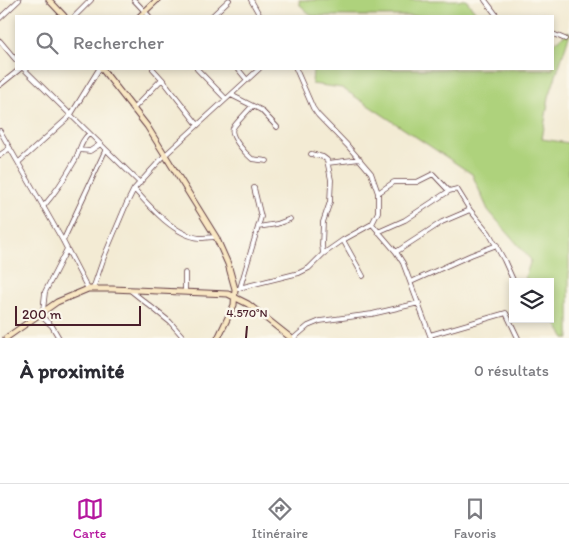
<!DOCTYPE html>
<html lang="fr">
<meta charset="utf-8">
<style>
body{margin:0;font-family:Itim,sans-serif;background:#f7f7f7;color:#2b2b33}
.controls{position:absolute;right:15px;bottom:15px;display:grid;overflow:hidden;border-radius:0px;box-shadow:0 2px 8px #0003}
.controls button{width:45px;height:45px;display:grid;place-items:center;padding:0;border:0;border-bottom:1px solid #e1e1e2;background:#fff;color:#2b2b33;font:25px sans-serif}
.scale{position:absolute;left:15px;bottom:12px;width:126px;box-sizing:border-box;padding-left:5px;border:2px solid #4a1f2b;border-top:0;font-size:14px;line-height:18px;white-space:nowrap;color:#4a1f2b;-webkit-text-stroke:4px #fbf7ec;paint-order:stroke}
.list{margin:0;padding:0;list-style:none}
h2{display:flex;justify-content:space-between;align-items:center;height:65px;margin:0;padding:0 20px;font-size:21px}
h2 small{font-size:16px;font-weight:400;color:#7c7c81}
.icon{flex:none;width:28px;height:28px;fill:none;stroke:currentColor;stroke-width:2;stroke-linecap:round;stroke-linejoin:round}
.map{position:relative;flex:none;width:569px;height:338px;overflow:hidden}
.search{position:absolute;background:#fff;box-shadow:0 2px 8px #0003;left:15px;right:15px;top:15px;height:55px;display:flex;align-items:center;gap:12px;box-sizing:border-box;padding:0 18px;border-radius:0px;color:#7c7c81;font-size:19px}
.sheet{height:145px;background:#fff}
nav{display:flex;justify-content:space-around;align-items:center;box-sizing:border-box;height:70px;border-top:1px solid #e1e1e2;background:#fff;font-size:14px;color:#7c7c81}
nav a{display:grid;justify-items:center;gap:2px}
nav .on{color:#b5179e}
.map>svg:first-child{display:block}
</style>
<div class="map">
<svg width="569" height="338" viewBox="0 0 569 338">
<rect width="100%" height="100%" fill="#fbf7ec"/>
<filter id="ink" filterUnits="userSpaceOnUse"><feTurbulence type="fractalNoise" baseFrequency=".02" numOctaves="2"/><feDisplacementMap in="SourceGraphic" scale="10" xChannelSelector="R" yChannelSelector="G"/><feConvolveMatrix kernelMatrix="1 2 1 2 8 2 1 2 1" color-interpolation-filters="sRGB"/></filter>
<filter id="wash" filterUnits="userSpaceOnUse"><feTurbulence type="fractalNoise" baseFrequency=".0096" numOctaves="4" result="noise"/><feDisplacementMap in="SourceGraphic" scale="20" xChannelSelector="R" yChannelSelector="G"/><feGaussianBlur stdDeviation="1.12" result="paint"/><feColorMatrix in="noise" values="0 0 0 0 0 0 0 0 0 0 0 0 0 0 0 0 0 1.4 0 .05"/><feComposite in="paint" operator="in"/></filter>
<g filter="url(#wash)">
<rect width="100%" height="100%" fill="#f3ebd4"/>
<path fill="#aed27b" stroke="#7c7853" d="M 299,0 L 466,0 L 479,16 L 312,16 L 300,5 Z
M 569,31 L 569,36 L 549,97 L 542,139 L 569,143 L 569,338 L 565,338 L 550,315 L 550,282 L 528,282 L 525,277 L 531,260 L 488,210 L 472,174 L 342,88 L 312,84 L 313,69 L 553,69 L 553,44 Z"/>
</g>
<g filter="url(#ink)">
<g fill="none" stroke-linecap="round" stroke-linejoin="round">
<defs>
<path id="street" d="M 134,0 L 149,16
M 251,0 L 260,16
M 485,0 L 497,16
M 75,16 L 91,0
M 212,16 L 229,0
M 0,18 L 19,0
M 553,34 L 565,39
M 0,41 L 16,60
M 24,69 L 140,183
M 153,69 L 162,79
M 197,69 L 226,99
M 238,69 L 247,80
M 0,85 L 20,69
M 231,95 L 261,110 L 277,127
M 252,106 C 248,111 235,124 233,128 C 229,136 246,154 252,159 L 267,161
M 133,109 L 162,79 L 198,125
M 0,131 L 63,241 L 88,289
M 79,150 L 90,151 L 99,145
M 311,154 L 323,157 L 327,160 L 331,180 L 330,202 L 323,222 L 322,245 L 323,254
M 0,155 L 10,148
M 19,162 L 70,116 L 99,69
M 328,163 L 360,159
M 134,189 C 150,207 175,236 200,238 C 205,238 211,237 216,237
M 378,193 L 394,182 L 417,182 L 433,174 L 449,191
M 43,207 C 55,193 65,178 74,162 C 80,152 80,141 89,134
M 372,224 L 396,252 L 403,263 L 431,338
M 258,227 L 277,224 L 290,219
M 378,232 L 405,220 L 449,191 L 457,189 L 470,210 L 489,233 L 504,260 L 514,282
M 343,240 L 363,276
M 63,241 L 105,151
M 396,252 L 442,222 L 470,210
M 185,273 L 185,292
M 411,282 L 471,255 L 497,245
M 240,288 L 261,217 L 254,188
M 93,289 L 104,257 L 126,205 L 134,189 L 164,156 L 259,69
M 235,289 L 299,273 L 309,268 L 323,254 L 343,240 L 372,224 L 378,212 L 378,193 L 371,173 L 347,145 L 318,115 L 313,108 L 296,69
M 130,290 L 170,322 L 184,338
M 43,311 L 45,292 L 67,249
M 39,314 L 52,326 L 59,338
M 430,335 L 506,313 L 518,338
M 294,338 L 308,326 L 320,321 L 372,314 L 419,303"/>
<path id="secondary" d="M 49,0 L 64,16
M 140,16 L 157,0
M 102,69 L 147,126 L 216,237 L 228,264 L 235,289 L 234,305 L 218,338
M 6,338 L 57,302 L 88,289 L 112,289 L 228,294 L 248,304 L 291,338"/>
</defs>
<use href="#street" stroke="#633e44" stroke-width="5.5"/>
<use href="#secondary" stroke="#633e44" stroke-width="7"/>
<use href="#street" stroke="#fff" stroke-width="4"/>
<use href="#secondary" stroke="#f9e7c3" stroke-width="5"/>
</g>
</g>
<path fill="none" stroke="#4a1f2b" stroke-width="2" d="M 246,338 L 247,326"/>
<g font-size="12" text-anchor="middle" fill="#4a1f2b" stroke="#fbf7ec" stroke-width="5" stroke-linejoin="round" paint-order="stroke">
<text x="247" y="317">4.570°N</text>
</g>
</svg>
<div class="controls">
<button><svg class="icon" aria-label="layers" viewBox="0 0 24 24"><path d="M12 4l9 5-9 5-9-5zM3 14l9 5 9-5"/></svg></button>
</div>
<div class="scale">200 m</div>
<div class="search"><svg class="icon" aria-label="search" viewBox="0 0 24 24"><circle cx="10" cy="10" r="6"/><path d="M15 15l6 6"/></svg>Rechercher</div>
</div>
<section class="sheet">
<h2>À proximité<small>0 résultats</small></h2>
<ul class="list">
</ul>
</section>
<nav>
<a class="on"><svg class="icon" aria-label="map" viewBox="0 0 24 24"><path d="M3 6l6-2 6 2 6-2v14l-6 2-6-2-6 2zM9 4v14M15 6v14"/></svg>Carte</a>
<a><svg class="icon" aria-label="directions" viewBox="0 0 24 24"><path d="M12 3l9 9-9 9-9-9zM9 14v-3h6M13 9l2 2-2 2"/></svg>Itinéraire</a>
<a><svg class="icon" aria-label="saved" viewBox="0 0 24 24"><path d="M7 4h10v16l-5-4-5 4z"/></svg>Favoris</a>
</nav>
